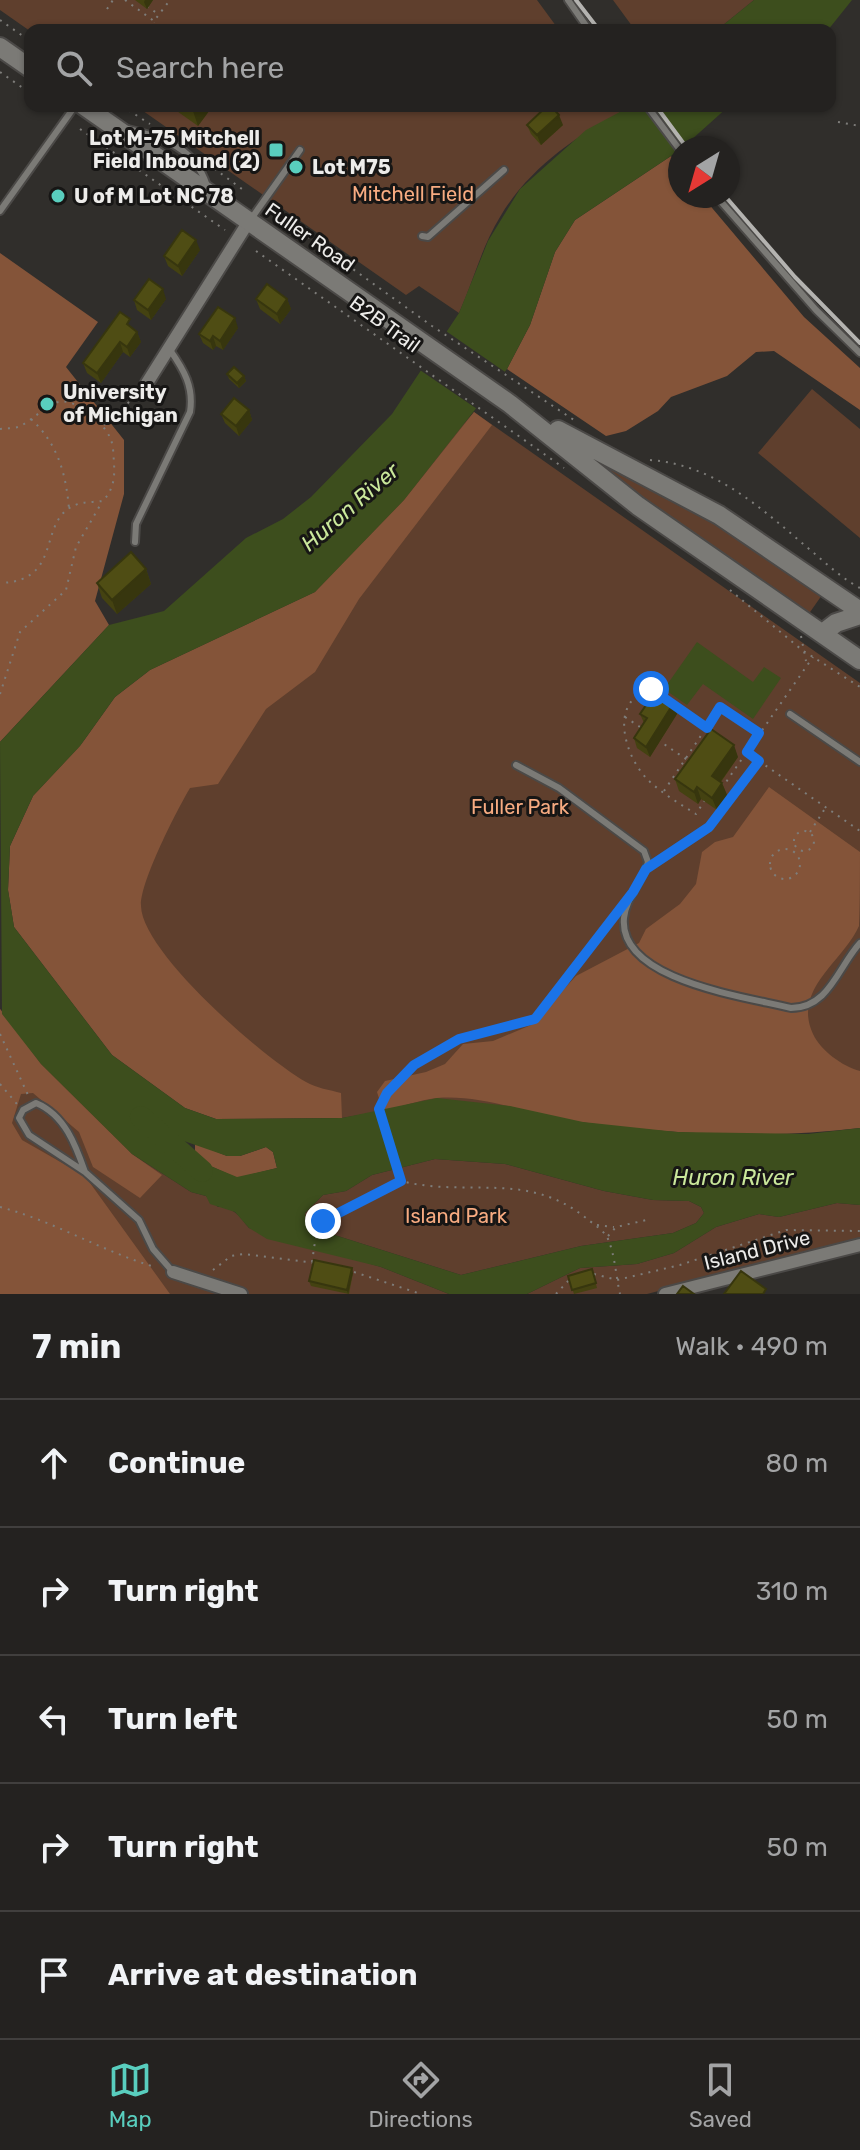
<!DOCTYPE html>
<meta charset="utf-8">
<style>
body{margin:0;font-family:Rubik,sans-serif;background:#302f2d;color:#f1f3f6}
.compass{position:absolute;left:668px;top:136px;width:72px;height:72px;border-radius:50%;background:#242220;box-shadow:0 2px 6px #0004;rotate:217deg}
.stop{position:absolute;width:24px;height:24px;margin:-18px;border:6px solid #1a73e8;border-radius:50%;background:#fff}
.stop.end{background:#1a73e8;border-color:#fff;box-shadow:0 2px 8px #0008}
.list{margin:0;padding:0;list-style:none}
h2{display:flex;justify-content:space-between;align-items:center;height:104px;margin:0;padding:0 32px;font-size:34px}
h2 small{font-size:26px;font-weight:400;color:#a3a4a5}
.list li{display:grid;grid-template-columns:52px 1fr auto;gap:24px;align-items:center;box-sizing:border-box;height:128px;padding:0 32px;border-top:2px solid #413f3e}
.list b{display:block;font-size:30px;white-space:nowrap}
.list em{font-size:26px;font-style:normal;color:#a3a4a5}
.icon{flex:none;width:44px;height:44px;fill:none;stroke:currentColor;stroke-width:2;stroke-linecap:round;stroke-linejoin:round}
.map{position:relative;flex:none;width:860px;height:1294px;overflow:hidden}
.search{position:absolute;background:#242220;box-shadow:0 2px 6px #0004;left:24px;right:24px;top:24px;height:88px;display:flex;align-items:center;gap:20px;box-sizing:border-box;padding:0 28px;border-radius:16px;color:#a3a4a5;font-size:30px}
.sheet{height:744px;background:#242220}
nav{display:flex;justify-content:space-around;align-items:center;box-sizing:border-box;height:112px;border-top:2px solid #413f3e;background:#242220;font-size:22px;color:#a3a4a5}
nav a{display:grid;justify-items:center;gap:4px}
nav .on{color:#59cebe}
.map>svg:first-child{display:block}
</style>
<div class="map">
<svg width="860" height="1294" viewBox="0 0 860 1294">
<rect width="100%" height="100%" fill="#302e2b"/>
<path fill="#5f3f2d" d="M 0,0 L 537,0 L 559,30 L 30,31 L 0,10 Z
M 613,0 L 754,0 L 717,30 L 635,30 Z
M 136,106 L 615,106 L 621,114 C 575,135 526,172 500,217 C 482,246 473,282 459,313 L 419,286 L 406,295 Z
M 812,389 L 860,429 L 860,538 L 758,453 Z
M 474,412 L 860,683 L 860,1128 L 583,1122 L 394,1109 L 342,1118 L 297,1117 L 33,796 L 150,670 L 315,592 Z
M 551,430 L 701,513 L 822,595 L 808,615 L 606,475 Z
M 0,1009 L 132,1154 L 191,1192 L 206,1196 L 218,1207 C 233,1206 240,1217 249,1228 L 381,1267 L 449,1294 L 0,1294 Z
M 435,1159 L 505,1164 L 604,1191 L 653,1200 L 689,1201 L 701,1207 L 704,1213 L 696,1223 L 673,1233 L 581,1246 L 461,1275 L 306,1226 L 305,1213 L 323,1195 L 346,1191 L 372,1175 Z
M 837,1203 L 860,1205 L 860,1239 L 647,1294 L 527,1294 L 580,1268 L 637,1264 L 674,1253 L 716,1227 L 759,1214 L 779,1217 Z"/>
<path fill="#845439" d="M 671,156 L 680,167 L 680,196 L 702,196 L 804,317 L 860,368 L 860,410 L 774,351 L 756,352 L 727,376 L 671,397 L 658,411 L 626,431 L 606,436 L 507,369 L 530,325 L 555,252 L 575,220 Z
M 0,253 L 98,322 L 66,367 L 124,440 L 124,494 L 95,601 L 109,625 L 0,742 Z
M 474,412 L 492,425 L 359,599 L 315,672 L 266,709 L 218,784 L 190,788 C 177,810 140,882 141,906 C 142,953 266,1060 306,1082 C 316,1088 330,1090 341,1093 L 342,1118 L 216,1119 L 185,1108 L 112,1055 L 14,927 L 8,890 L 10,846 L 33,796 L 80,746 L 115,697 L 150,670 L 315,592 L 404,500 Z
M 769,787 L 860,852 C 860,869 860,913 859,926 C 843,962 792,989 813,1034 C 821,1051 842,1066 860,1071 L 860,1128 C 767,1139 673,1135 580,1122 C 533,1116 485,1094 437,1098 C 419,1100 401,1107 383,1111 L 377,1092 L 385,1081 L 426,1072 L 445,1064 L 463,1044 L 493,1041 L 531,1025 L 576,976 L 639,943 L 646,929 L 680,904 L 696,884 L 702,852 L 715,842 L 733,837 Z
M 0,1009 L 41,1064 L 132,1154 L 162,1175 L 140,1198 L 93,1167 L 79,1132 L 33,1093 L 21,1094 L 12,1123 L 22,1140 L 85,1176 L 170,1294 L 0,1294 Z
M 195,1143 L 227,1156 L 240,1156 L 266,1147 L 273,1152 L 277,1168 L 237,1178 L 195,1159 Z"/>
<path fill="#3d4e1d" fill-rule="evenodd" d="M 754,0 L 852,0 L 828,30 L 717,30 Z
M 631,106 L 729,106 L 680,150 L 575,220 L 555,252 L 530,325 L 507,369 L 404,500 L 315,592 L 150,670 L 115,697 L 80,746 L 33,796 L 10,846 L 8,890 L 14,927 L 112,1055 L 185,1108 L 216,1119 L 342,1118 L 437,1098 L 510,1106 L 583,1122 L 677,1132 L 808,1134 L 860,1128 L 860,1205 L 837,1203 L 779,1217 L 759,1214 L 716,1227 L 674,1253 L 637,1264 L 580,1268 L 527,1294 L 449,1294 L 381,1267 L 267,1239 L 249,1228 L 235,1212 L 210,1204 L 206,1196 L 191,1192 L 132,1154 L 41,1064 L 2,1014 L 0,742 L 109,625 L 164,611 L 246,538 L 283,519 L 311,497 L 392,414 L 459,313 L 488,241 L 520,189 L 586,130 ZM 161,1133 L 227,1156 L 240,1156 L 266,1147 L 273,1152 L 277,1168 L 237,1177 L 172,1150 ZM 435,1159 L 505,1164 L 604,1191 L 653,1200 L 689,1201 L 701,1207 L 704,1213 L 696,1223 L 673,1233 L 581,1246 L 461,1275 L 306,1226 L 305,1213 L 323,1195 L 346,1191 L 372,1175 Z
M 697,642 L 753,682 L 764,667 L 781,678 L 753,719 L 703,684 L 687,705 L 664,689 Z"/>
<path fill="#302e2b" d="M 443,329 L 508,374 L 480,411 L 417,368 Z"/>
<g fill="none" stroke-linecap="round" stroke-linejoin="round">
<path stroke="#3d4e1d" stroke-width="22" d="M 141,1117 L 202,1171"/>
<defs>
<path id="service" d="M 568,0 L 589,30
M 647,106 L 680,150
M 128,129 C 165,138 195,148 207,186
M 716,196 L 816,310 L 860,353
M 0,211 L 75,106
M 251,219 L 300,150
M 422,236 L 428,237 L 504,170
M 135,542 L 136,524 L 190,412 C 194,387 184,370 170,350
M 790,714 L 860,762
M 516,765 L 559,788 L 644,851 L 648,862 C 643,882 626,897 624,918 C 618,981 748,997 791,1008 C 829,1008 838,967 860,943
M 646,869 L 709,827 L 717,817
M 85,1172 C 76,1146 65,1115 36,1103 L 23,1110 L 19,1118 L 29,1135 L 85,1172 L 139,1220 L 153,1249 L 173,1272"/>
<path id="minor" d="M 147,383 L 249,221
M 173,1272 L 241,1294
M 665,1294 L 860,1245"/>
<path id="secondary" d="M 0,47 L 30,68
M 84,106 L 510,404 L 638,506 L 860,660
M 558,430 L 719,515 L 860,611
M 823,633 L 836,623 L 860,615"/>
</defs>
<use href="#service" stroke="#4b4947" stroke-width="10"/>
<use href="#minor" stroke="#4b4947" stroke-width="16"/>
<use href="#secondary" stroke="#4b4947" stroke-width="22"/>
<path stroke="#7e7d7a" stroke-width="2" stroke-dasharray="2 6" stroke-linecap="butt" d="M 125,0 L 154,21 L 170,0
M 147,6 L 158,14
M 107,9 L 113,0
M 0,20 L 30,41
M 153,30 L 154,22
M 0,72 L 30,93
M 48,106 L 52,109
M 122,106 L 150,124
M 838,122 L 860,126
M 80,129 L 225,230
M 208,164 L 246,192
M 282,218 L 432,326 L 574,420
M 256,251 L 564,468
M 31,419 C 58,444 66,474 69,509
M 104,425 L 140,392
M 0,429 C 8,428 18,429 24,424 C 53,405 58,388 93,417 C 103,426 111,434 113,448 C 114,469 118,484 103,501 C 95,502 85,502 78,504 C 35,518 66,581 0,583
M 650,460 C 718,465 765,512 815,554 C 829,566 843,579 860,588
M 730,590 L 802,650 L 860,687
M 801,636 L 806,661
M 0,694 L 20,632 L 66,590 L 76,547 L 102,502
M 625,717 L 640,727
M 658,740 L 689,761
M 759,761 L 860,831
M 721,783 L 724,785 L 746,753
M 664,791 L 720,707 L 758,732
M 705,800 L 696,814 C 680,804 663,794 649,781 C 625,758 607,701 651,689 L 707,728
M 723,812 L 759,761 L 747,752 L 813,657
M794 841a10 10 0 1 1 20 0a10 10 0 1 1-20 0Z
M 810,832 L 826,807
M770 864a15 15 0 1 1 30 0a15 15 0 1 1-30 0Z
M 0,1034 L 28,1095
M 0,1084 L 17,1104
M 401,1181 L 379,1109 L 387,1093 L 414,1065 L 459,1039 L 535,1019 L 615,915
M 0,1207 C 54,1221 101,1251 155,1267
M 597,1225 L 614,1227
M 608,1236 L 616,1227 L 651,1219
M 312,1262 C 314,1250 315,1234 321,1224 C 324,1219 391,1186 401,1181 C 468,1198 526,1170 586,1218 C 593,1224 604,1230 608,1239 C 615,1255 616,1277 620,1294
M 213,1270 L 231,1256 L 244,1254 L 316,1263
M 354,1272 L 421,1294
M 594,1274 L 617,1280 L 680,1265 L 786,1230 L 860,1231
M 556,1294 L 569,1280"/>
<use href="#service" stroke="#7b7a76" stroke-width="6"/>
<use href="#minor" stroke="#7b7a76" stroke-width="12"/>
<use href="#secondary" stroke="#7b7a76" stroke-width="18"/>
<path stroke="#b4b3b0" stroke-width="4" d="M 576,0 L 599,30
M 656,106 L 687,148
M 725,196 L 795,277 L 860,343"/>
</g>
<path fill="#444211" d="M 135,0 L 153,0 L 147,9 Z
M 173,106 L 212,106 L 212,107 L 198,126 L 174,109 Z
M 527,125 L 563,125 L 541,145 L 531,134 Z
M 200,250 L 182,276 L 168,266 L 164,256 Z
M 166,299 L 151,320 L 137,310 L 134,300 Z
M 256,299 L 287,299 L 291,309 L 280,324 L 260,309 Z
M 238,328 L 223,350 L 216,346 L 213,350 L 203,343 L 199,334 Z
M 134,329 L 137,332 L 141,342 L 130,357 L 123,352 L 101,383 L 87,373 L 83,363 Z
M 227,374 L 244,376 L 246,381 L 239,388 L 229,379 Z
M 249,410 L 252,420 L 239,436 L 225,423 L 221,414 Z
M 146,569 L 151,584 L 117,614 L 102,598 L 97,583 Z
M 673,704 L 677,714 L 650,757 L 637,748 L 634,738 L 644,723 L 640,714 Z
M 738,757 L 721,782 L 722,783 L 727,795 L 717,810 L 701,799 L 698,804 L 679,791 L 675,779 Z
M 592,1269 L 597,1288 L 574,1294 L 568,1276 Z
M 353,1273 L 349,1294 L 311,1286 L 309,1281 Z"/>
<path fill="#37360e" d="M 145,0 L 153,0 L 147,9 L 144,2 Z
M 197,106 L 212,107 L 198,126 L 193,111 Z
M 559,115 L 563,125 L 541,145 L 537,135 Z
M 196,240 L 200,250 L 182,276 L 178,266 Z
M 163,289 L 166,299 L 151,320 L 148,310 Z
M 287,299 L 291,309 L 280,324 L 277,314 Z
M 235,318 L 238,328 L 223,350 L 220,341 Z
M 137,332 L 141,342 L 130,357 L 127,347 Z
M 213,336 L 216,346 L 213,350 L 210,341 Z
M 120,342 L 123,352 L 101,383 L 97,373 Z
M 244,376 L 246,381 L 239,388 L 237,383 Z
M 249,410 L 252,420 L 239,436 L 236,426 Z
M 146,569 L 151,584 L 117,614 L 112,600 Z
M 673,704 L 677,714 L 650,757 L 646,747 Z
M 734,745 L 738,757 L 716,788 L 712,776 Z
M 722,783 L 727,795 L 717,810 L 712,798 Z
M 697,787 L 701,799 L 698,804 L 694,792 Z
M 352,1268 L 353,1273 L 348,1294 L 347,1290 Z"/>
<path fill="#4f4d14" stroke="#37360e" stroke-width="2" d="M 185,106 L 197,106 L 193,111 Z
M 547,106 L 551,106 L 559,115 L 537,135 L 527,125 Z
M 182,230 L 196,240 L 178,266 L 164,256 Z
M 149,279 L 163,289 L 148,310 L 134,300 Z
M 267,284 L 287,299 L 277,314 L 256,299 Z
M 218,307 L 235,318 L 220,341 L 213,336 L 210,341 L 199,334 Z
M 120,312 L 130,319 L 127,324 L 137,332 L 127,347 L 120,342 L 97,373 L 83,363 Z
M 234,367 L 244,376 L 237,383 L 227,374 Z
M 234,398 L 249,410 L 236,426 L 221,414 Z
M 131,552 L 146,569 L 112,600 L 97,583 Z
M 655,692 L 673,704 L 646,747 L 634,738 L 647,718 L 640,714 Z
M 711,729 L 734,745 L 712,776 L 722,783 L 712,798 L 697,787 L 694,792 L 675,779 Z
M 314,1260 L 352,1268 L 347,1290 L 309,1281 Z
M 592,1269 L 596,1283 L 572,1290 L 568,1276 Z
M 741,1271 L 766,1289 L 763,1294 L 724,1294 Z
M 683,1286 L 694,1294 L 677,1294 Z"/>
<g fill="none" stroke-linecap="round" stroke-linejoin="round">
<path stroke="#1a73e8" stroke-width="10" d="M 323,1221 L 401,1181 L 379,1109 L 387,1093 L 414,1065 L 459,1039 L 535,1019 L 633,892 L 646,869 L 709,827 L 759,761 L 747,752 L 759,733 L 720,707 L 707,728 L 651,689"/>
</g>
<g fill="#59cebe" stroke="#171615" stroke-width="3">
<rect x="268" y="142" width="16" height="16" rx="4"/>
<circle cx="296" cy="167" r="8"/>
<circle cx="58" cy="196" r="8"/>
<circle cx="47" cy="404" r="8"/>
</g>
<g text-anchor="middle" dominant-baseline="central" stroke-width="6" stroke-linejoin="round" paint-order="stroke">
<g font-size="20" font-weight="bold" fill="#edecea" stroke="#171615" text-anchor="start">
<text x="260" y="138" text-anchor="end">Lot M-75 Mitchell<tspan x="260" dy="23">Field Inbound (2)</tspan></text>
<text x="312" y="167">Lot M75</text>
<text x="74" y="196">U of M Lot NC 78</text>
<text x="63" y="392">University<tspan x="63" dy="23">of Michigan</tspan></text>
</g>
<g font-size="20" fill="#f7ab81" stroke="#171615">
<text x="413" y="194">Mitchell Field</text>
<text x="520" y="807">Fuller Park</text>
<text x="456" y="1216">Island Park</text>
</g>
<g font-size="20" fill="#edecea" stroke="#171615">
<text transform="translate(310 237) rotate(35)">Fuller Road</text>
<text transform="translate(385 324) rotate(36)">B2B Trail</text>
<text transform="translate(757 1250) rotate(-14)">Island Drive</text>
</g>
<g font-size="22" font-style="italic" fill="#cae89b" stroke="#171615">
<text transform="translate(350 507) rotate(-41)">Huron River</text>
<text x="733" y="1177">Huron River</text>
</g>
</g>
</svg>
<svg class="compass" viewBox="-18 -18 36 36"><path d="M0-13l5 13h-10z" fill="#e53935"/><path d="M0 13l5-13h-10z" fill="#a3a4a5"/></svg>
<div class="stop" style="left:651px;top:689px"></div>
<div class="stop end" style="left:323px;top:1221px"></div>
<div class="search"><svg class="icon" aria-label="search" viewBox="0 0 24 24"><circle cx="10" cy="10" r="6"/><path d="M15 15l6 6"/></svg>Search here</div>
</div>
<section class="sheet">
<h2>7 min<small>Walk · 490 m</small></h2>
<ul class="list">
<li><svg class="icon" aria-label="ahead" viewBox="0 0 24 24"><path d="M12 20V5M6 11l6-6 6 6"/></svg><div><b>Continue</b></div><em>80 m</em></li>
<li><svg class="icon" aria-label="right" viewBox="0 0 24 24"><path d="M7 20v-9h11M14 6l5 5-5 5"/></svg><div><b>Turn right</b></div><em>310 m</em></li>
<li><svg class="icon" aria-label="left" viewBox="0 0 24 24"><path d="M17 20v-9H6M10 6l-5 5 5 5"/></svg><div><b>Turn left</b></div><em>50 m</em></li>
<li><svg class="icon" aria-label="right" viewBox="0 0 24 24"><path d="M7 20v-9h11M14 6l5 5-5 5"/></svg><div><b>Turn right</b></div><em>50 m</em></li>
<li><svg class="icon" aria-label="arrive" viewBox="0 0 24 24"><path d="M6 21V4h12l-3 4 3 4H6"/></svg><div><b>Arrive at destination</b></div></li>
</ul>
</section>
<nav>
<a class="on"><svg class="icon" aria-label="map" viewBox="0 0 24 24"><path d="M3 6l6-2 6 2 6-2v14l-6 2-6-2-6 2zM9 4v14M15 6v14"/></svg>Map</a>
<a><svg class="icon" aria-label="directions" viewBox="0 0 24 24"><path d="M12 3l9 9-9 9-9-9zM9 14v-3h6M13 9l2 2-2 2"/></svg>Directions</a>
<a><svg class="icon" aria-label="saved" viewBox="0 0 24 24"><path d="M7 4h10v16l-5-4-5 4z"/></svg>Saved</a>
</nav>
